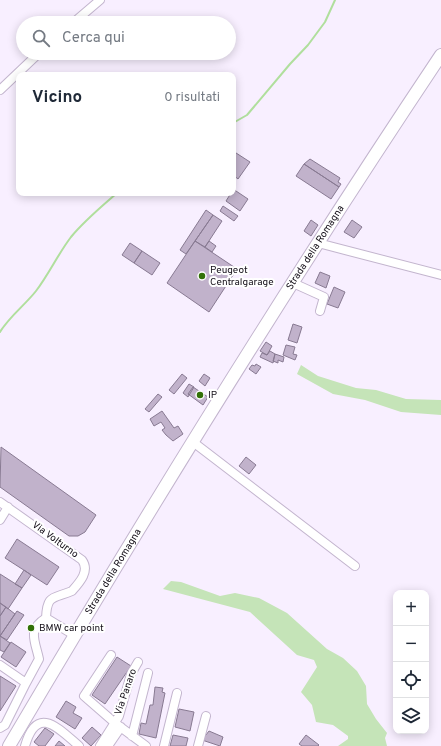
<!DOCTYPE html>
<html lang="it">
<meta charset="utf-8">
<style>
body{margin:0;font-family:Overpass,sans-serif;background:#f2f2f3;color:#1f2937}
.controls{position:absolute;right:12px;bottom:12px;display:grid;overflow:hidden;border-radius:8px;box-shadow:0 2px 10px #0003}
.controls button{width:36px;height:36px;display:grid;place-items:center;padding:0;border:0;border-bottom:1px solid #e0e1e3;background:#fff;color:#1f2937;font:20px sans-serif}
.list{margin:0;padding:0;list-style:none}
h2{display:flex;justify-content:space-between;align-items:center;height:52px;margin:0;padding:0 16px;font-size:17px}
h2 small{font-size:13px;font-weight:400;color:#747a83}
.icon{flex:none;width:22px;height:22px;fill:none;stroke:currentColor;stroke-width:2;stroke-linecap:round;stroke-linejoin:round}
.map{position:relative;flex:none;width:441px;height:746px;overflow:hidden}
.search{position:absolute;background:#fff;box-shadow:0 2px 10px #0003;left:16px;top:16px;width:220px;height:44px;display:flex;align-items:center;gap:10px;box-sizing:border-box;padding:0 14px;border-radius:22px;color:#747a83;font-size:15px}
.panel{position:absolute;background:#fff;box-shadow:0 2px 10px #0003;left:16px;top:72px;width:220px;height:124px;border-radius:8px}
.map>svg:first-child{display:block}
</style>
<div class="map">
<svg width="441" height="746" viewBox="0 0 441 746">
<rect width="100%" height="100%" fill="#f8efff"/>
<path fill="#c5e4b8" d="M 301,365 L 318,376 L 356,388 L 376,390 L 406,399 L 441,400 L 441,415 L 401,412 L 365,400 L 333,394 L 297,374 Z
M 171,581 L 181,582 L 220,596 L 235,593 L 259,598 L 287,613 L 327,649 L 343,658 L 357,671 L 366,686 L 367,704 L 376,719 L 387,733 L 385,738 L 387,746 L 338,746 L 348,739 L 348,736 L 333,725 L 316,722 L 312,705 L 301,692 L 317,667 L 314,660 L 297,655 L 250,612 L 163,589 Z"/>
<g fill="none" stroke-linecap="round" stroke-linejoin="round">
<path stroke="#b0df9d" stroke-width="2" d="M 233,123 L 247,115 L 290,64 L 308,45 L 325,22 L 335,0
M 0,332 C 9,317 25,305 36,291 C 49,274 58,254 71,237 C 84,221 101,207 117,193"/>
</g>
<path fill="#c1b2cb" stroke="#887a92" d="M 233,151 L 250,162 L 238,179 L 233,175 Z
M 310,159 L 340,178 L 338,182 L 341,184 L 339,187 L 304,164 Z
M 304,164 L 339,187 L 331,199 L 296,176 Z
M 233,189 L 248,199 L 240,211 L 226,201 L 231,193 L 233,193 Z
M 223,206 L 238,216 L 234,221 L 220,211 Z
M 206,210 L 213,215 L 186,254 L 180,250 Z
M 213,215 L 222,221 L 205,247 L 195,241 Z
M 311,220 L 318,225 L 311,236 L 304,231 Z
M 352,220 L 362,227 L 354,238 L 344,232 Z
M 195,241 L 237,269 L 209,312 L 167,283 Z
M 209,241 L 216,246 L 212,252 L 205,247 Z
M 130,243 L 142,251 L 134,263 L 122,255 Z
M 142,251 L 160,263 L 152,275 L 134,263 Z
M 320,272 L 330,276 L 326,288 L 315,283 Z
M 334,287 L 345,292 L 338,308 L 327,304 Z
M 293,324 L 302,327 L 297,343 L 288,340 Z
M 266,342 L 272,346 L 267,355 L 260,351 Z
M 286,345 L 295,347 L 293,354 L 297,355 L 295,360 L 283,355 Z
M 270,351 L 275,354 L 273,363 L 260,357 L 262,353 L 267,355 Z
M 275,354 L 284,357 L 283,362 L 278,360 L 278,363 L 273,361 Z
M 256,364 L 261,367 L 256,374 L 249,369 L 252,365 L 255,366 Z
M 182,374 L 187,378 L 174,394 L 169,390 Z
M 204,374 L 210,378 L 205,386 L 199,381 Z
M 189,384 L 194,387 L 188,397 L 183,393 Z
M 193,387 L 208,397 L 203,405 L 188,394 Z
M 158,394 L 162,397 L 149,412 L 145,409 Z
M 162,411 L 174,428 L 178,426 L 183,434 L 173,441 L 166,435 L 162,430 L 165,428 L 161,422 L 154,426 L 150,419 Z
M 1,447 L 96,515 L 85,532 L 78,536 L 69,536 L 0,487 Z
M 246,457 L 256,465 L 249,474 L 239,466 Z
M 17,539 L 59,567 L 47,585 L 5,558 Z
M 24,570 L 31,575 L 22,588 L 15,584 Z
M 0,574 L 22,588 L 8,609 L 0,603 Z
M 0,603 L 6,607 L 0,616 Z
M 6,607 L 15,614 L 0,636 L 0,616 Z
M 17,611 L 24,615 L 7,640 L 0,636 Z
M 0,636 L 10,643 L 4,652 L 0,650 Z
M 11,642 L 26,652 L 16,667 L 1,657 Z
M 117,657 L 131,666 L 105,704 L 92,695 Z
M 0,676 L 16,686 L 0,711 Z
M 155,687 L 163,688 L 162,692 L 165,693 L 156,738 L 139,734 L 141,723 L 146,724 L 150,705 L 153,705 Z
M 66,701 L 76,707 L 73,713 L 82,718 L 75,729 L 56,717 Z
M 179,709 L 194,712 L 190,731 L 175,727 Z
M 92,727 L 101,735 L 91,746 L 82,738 Z
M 45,728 L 54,734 L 45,746 L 39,746 L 34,742 Z
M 209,731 L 223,737 L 220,746 L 202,740 Z
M 173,735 L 188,738 L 186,746 L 170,746 Z
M 306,735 L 319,745 L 318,746 L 302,746 L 299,744 Z
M 59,741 L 65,746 L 55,746 Z"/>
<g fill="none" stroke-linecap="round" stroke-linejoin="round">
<defs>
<path id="minor" d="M 73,23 L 100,0
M 0,90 L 39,53
M 318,243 L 441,275
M 293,283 L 324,297 L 320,311
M 193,442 L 355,566
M 0,502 L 82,560 C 90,571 80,582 72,591 C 53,599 47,594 46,618
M 0,520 L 8,507
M 46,618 L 74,635
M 111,655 L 84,696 L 115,723 L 146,746
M 0,665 L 26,683 L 39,659 C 35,640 27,630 46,618
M 0,728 L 5,725 L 26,683
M 132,736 L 148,673
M 25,746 C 37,704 58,728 79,746
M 100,746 L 119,716 L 131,674 L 138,662
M 108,746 L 121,727
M 164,746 L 177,693
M 198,746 L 206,716"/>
<g id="primary">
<path id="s1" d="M 9,746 C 147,512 290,281 441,55"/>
</g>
</defs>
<use href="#minor" stroke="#c3b5ce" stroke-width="10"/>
<use href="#primary" stroke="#c3b5ce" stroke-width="14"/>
<use href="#minor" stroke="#fff" stroke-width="8"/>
<use href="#primary" stroke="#fff" stroke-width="12"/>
</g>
<g fill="#327107" stroke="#fff" stroke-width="1.5">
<circle cx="202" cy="276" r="4"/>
<circle cx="200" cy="395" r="4"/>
<circle cx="31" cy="628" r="4"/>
</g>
<g text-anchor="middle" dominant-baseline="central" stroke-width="4" stroke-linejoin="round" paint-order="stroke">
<g font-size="10" fill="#130e17" stroke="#fff">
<text stroke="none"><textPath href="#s1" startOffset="585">Strada della Romagna</textPath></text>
<text transform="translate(55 540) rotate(36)">Via Volturno</text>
<text stroke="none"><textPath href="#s1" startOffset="203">Strada della Romagna</textPath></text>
<text transform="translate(126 692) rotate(-71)">Via Panaro</text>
</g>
<g font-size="10" fill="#130e17" stroke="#fff" text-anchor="start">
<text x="210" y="270">Peugeot<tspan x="210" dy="12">Centralgarage</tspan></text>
<text x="208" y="395">IP</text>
<text x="39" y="628">BMW car point</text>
</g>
</g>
</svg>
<div class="controls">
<button>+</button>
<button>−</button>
<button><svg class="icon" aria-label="locate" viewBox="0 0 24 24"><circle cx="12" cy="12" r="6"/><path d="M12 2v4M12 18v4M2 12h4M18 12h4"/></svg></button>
<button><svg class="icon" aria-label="layers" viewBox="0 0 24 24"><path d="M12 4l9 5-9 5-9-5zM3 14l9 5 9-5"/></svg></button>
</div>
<div class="search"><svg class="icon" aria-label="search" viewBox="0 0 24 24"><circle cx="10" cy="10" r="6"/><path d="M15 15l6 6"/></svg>Cerca qui</div>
<section class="panel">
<h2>Vicino<small>0 risultati</small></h2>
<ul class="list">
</ul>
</section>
</div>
